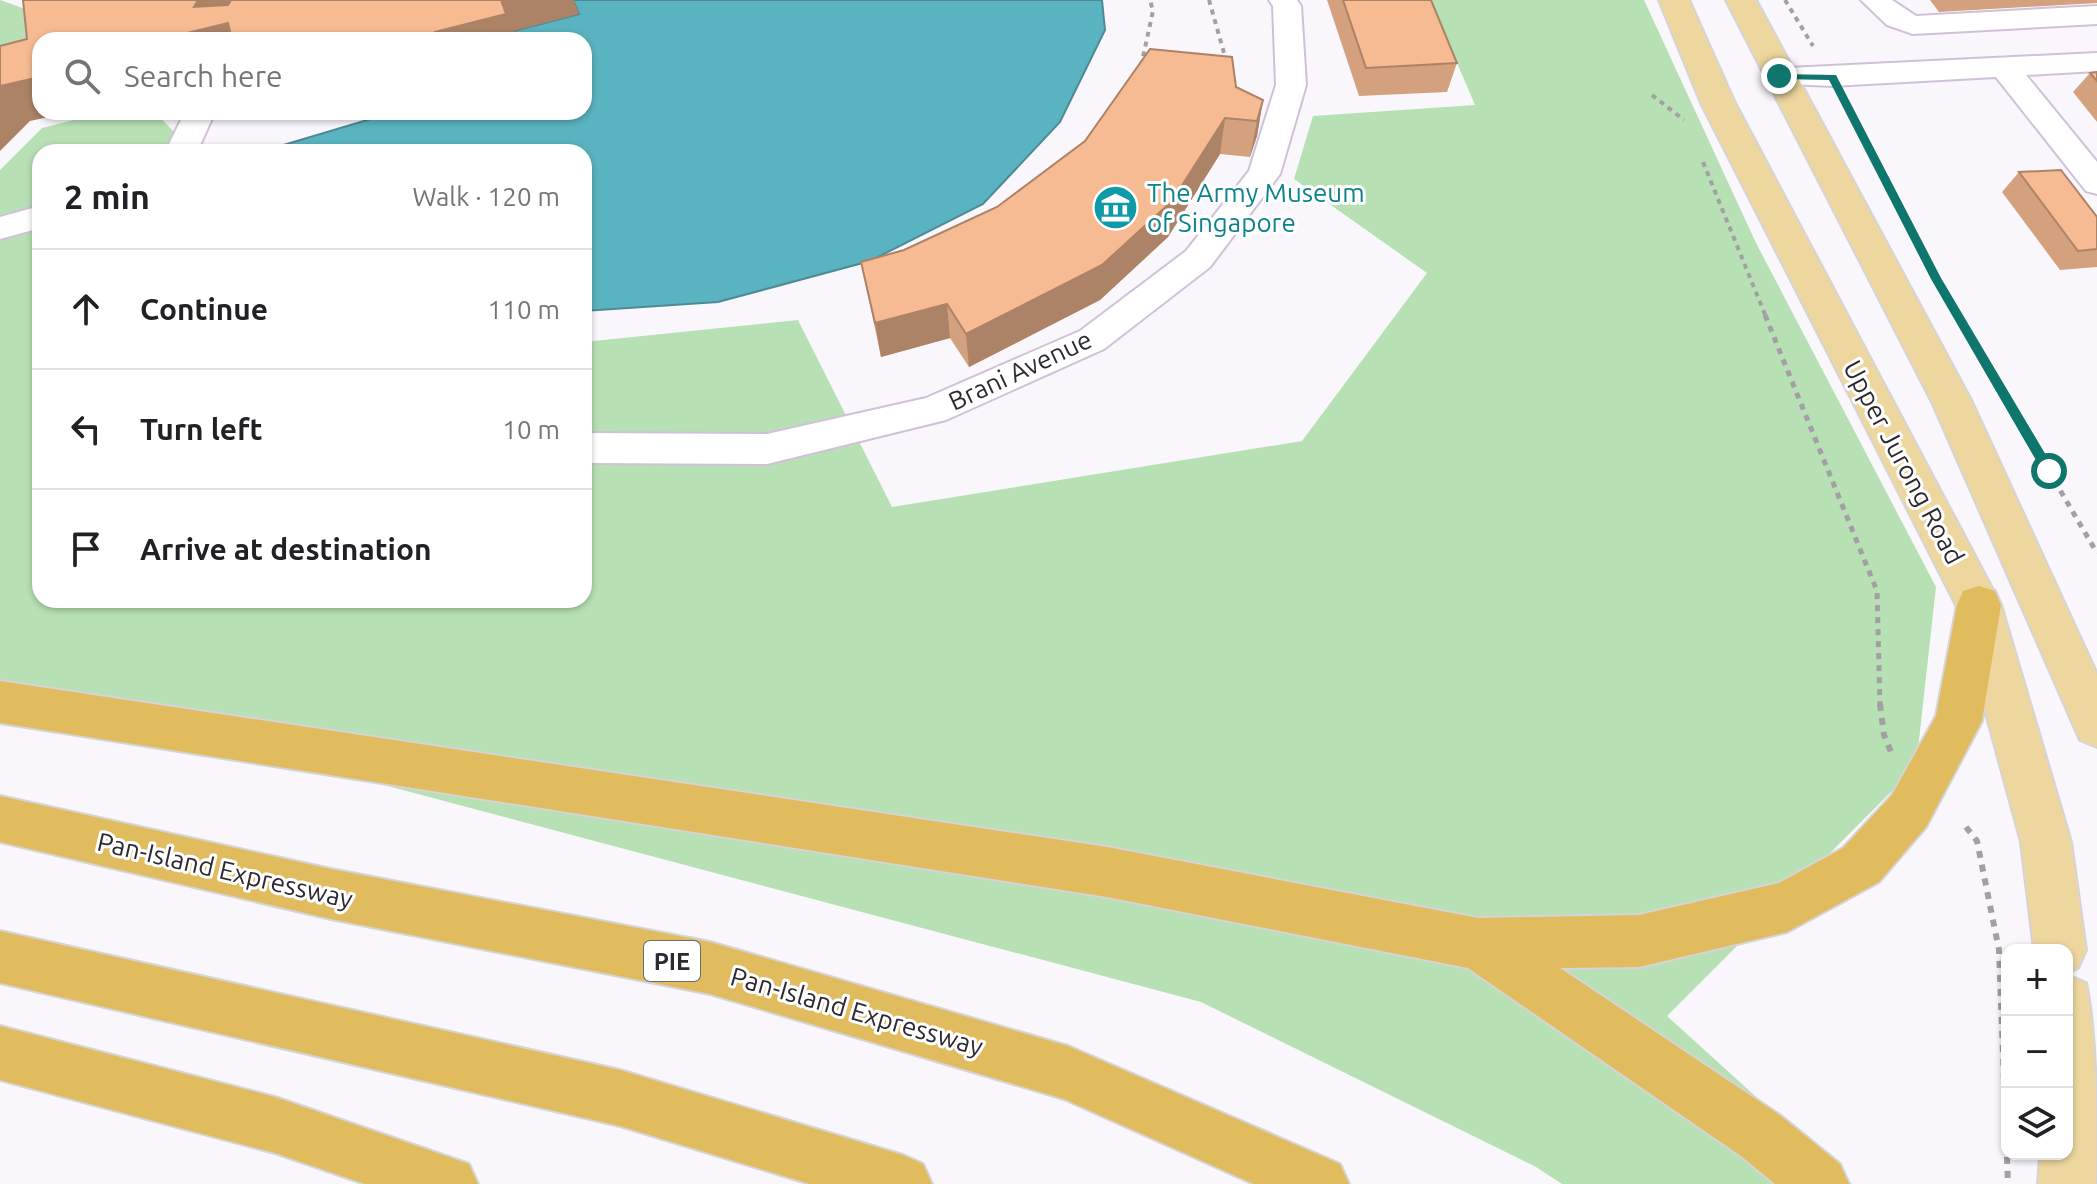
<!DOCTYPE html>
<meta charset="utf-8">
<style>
body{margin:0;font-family:Ubuntu,sans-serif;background:#f2f2f2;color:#202124}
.controls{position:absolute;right:24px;bottom:24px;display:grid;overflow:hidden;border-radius:16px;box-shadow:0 2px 6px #0004}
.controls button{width:72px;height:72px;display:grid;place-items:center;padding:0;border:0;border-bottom:2px solid #e0e0e0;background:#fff;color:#202124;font:40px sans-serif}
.stop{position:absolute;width:24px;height:24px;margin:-18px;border:6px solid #0f766e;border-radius:50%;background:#fff}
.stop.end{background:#0f766e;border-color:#fff;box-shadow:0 2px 8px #0008}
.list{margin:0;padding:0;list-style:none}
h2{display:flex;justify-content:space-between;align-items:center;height:104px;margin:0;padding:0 32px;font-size:34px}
h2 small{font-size:26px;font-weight:400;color:#757577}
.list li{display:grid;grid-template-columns:52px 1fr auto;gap:24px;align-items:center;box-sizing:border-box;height:120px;padding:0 32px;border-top:2px solid #e0e0e0}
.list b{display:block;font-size:30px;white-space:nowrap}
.list em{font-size:26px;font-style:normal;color:#757577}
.icon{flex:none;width:44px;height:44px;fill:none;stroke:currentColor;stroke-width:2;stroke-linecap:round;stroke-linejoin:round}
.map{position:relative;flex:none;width:2097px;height:1184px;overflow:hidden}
.search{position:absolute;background:#fff;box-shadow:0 2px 6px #0004;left:32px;top:32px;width:560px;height:88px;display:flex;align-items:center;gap:20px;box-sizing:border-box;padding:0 28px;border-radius:24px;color:#757577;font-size:30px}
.panel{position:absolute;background:#fff;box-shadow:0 2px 6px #0004;left:32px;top:144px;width:560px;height:464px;border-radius:24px}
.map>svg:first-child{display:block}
</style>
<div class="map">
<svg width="2097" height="1184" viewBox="0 0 2097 1184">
<rect width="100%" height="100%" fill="#faf7fc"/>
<path fill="#b7e0b4" d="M 0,0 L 39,14 L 20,64 L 0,76 Z
M 1430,0 L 1644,0 L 1756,243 L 1936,587 L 1916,767 L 1667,1016 L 1852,1184 L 1562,1184 L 1536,1167 L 1201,1002 L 83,705 L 0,690 L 0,170 L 42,128 L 105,112 L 155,112 L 193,152 L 40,152 L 40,600 L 584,600 L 584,342 L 798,320 L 892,507 L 1302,441 L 1427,273 L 1294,179 L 1313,116 L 1475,105 Z"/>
<path fill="#5ab3c0" stroke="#4d8a95" stroke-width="2" d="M 573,0 L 1102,0 L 1105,30 L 1060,122 L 983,204 L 870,261 L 718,302 L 584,311 L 584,152 L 260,152 L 394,112 L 584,112 L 584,40 L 517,40 L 514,31 L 579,14 Z"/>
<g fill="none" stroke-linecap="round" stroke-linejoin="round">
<defs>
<path id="minor" d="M 1269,0 L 1297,0 L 1301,6 L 1306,85 L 1280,174 L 1210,267 L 1104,349 L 946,420 L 767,464 L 584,463 L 584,433 L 767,434 L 926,398 L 1080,331 L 1186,251 L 1249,171 L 1276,85 L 1273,6 Z
M 1861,0 L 1892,0 L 1916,16 L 2097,6 L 2097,24 L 1913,34 L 1887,25 Z
M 2097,53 L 2097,71 L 2026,75 L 2097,162 L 2097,194 L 2086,191 L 1996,77 L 1832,86 L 1769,83 L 1764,76 L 1769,69 Z
M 185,112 L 215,112 L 197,152 L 165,152 Z
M 40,206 L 40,228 L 0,239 L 0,217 Z"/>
<path id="major" d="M 1659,0 L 1689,0 L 1735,103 L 2001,605 L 2071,842 L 2086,950 L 2078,968 L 2067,973 L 2067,950 L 2034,950 L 2021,842 L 1957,607 L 1701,103 Z
M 1726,0 L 1756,0 L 1972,402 L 2097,674 L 2097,747 L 2080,740 L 1932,402 Z
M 2067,975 L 2086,983 C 2097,1035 2097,1127 2096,1184 L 2038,1184 L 2040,1154 L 2067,1154 Z"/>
<path id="highway" d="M 1979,586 L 1995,591 L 2001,605 L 1982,721 L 1926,827 L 1879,882 L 1787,932 L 1639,967 L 1560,968 L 1781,1116 L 1840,1164 L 1849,1184 L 1775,1184 L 1741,1156 L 1468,968 L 1107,897 L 0,723 L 0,681 L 1107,847 L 1478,918 L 1639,915 L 1779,883 L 1843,848 L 1892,795 L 1936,716 L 1957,605 L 1963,591 Z
M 0,796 L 331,869 L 710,942 L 1068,1046 L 1340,1164 L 1349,1184 L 1254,1184 L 1064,1099 L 710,994 L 331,919 L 0,842 Z
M 0,931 L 620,1070 L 903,1155 L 923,1164 L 932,1184 L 810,1184 L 620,1126 L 0,983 Z
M 0,1026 L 275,1097 L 469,1164 L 478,1184 L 365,1184 L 275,1153 L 0,1080 Z"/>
</defs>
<use href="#minor" stroke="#d0c1d8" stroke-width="4"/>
<use href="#major" stroke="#d5d4d6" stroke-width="4"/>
<use href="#highway" stroke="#d5d4d6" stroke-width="4"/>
<path stroke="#a39fa5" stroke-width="4" stroke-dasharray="5 5" stroke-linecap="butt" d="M 1209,0 L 1226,60
M 1785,0 L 1813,46
M 1141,66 L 1153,11 L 1150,0
M 1652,95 L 1684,120
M 1848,107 L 1958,317
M 1703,162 L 1766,317"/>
<path stroke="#a39fa5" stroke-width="5" stroke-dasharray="6 6" stroke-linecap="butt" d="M 1765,315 L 1877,591 L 1880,706
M 1957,315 L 2097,553"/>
<path stroke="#a39fa5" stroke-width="6" stroke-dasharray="7 7" stroke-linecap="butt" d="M 1880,704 L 1884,735 L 1891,752
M 1966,827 L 1977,841 L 1999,950 L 2008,1184"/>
<use href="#minor" fill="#fff" fill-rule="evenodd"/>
<use href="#major" fill="#edd79e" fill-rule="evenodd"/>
<use href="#highway" fill="#e1bc5e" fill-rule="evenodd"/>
</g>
<path fill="#d4a17e" d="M 1327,0 L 1431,0 L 1457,63 L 1447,92 L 1359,96 Z
M 1930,0 L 2097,0 L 2097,3 L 1939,12 Z
M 2097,72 L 2097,122 L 2073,92 L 2090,73 Z
M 1236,87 L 1263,100 L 1257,136 L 1250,157 L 1220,154 L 1168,237 L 1100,300 L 969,367 L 950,338 L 881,357 L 861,262 L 904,250 L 997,207 Z
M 2019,172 L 2097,217 L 2097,267 L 2060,270 L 2002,192 Z"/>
<path fill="#ac8366" d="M 198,0 L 239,0 L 228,23 L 239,40 L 159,40 L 194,7 Z
M 501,0 L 574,0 L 579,14 L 514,31 L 517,40 L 431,40 L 435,32 Z
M 40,77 L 40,112 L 71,112 L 30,121 L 0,151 L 0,86 Z
M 1263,100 L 1257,136 L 1250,157 L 1257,121 Z
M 1225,118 L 1220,154 L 1168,237 L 1100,300 L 969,367 L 966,334 Z
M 947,304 L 950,338 L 881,357 L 875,323 Z"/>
<path fill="#f6bb92" stroke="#ac8366" stroke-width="2" d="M 23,0 L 198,0 L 194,7 L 228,5 L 231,0 L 501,0 L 506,14 L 435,32 L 437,38 L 431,40 L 232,40 L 228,23 L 159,40 L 40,40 L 40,77 L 0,86 L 0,46 L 27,39 Z
M 1343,0 L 1431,0 L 1457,63 L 1366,68 Z
M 1150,49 L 1232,57 L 1236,87 L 1263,100 L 1257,121 L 1225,118 L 1172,201 L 1102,265 L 966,334 L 947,304 L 875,323 L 861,262 L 904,250 L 997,207 L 1085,141 Z
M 2097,72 L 2097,81 L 2090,73 Z
M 2061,170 L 2097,217 L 2097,249 L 2078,251 L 2019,172 Z"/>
<path fill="#0f766e" d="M 1776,74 L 1836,75 L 1941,278 L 2053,467 L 2053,474 L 2044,474 L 1931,279 L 1829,80 L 1779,79 Z"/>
<defs>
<symbol id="museum-disc" viewBox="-11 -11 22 22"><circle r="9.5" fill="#0f9aa8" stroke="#fff"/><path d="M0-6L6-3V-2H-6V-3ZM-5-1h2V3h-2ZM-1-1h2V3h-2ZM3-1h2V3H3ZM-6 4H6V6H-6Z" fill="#fff"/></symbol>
</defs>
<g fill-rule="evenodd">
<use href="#museum-disc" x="1090" y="182" width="51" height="51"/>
</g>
<g text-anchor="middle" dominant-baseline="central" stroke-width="6" stroke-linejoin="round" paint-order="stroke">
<rect fill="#fff" stroke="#6d696f" stroke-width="2" x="644" y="941" width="56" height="40" rx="6"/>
<g font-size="24" font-weight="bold" fill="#2e2931">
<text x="672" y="961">PIE</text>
</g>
<g font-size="26" fill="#0d838f" stroke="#fff" text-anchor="start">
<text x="1147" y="192">The Army Museum<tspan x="1147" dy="30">of Singapore</tspan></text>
</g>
<g font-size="26" fill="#2e2931" stroke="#fff">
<text transform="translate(1020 370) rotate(-25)">Brani Avenue</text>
<text transform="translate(1904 462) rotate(62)">Upper Jurong Road</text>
<text transform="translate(225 870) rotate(13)">Pan-Island Expressway</text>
<text transform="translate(857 1011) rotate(16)">Pan-Island Expressway</text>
</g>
</g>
</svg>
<div class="controls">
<button>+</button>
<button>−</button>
<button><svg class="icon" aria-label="layers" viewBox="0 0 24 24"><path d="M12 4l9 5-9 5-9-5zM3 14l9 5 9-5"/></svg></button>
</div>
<div class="stop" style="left:2049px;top:471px"></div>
<div class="stop end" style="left:1779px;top:76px"></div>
<div class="search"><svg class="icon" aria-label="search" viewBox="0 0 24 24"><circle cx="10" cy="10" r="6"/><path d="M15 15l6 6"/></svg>Search here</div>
<section class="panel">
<h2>2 min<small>Walk · 120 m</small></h2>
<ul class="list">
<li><svg class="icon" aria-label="ahead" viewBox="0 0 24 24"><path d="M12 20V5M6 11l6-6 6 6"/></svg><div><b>Continue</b></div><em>110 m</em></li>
<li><svg class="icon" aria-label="left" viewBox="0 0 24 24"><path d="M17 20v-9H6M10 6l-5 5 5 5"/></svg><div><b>Turn left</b></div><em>10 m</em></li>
<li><svg class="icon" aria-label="arrive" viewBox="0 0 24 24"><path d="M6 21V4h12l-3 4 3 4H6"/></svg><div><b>Arrive at destination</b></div></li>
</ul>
</section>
</div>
